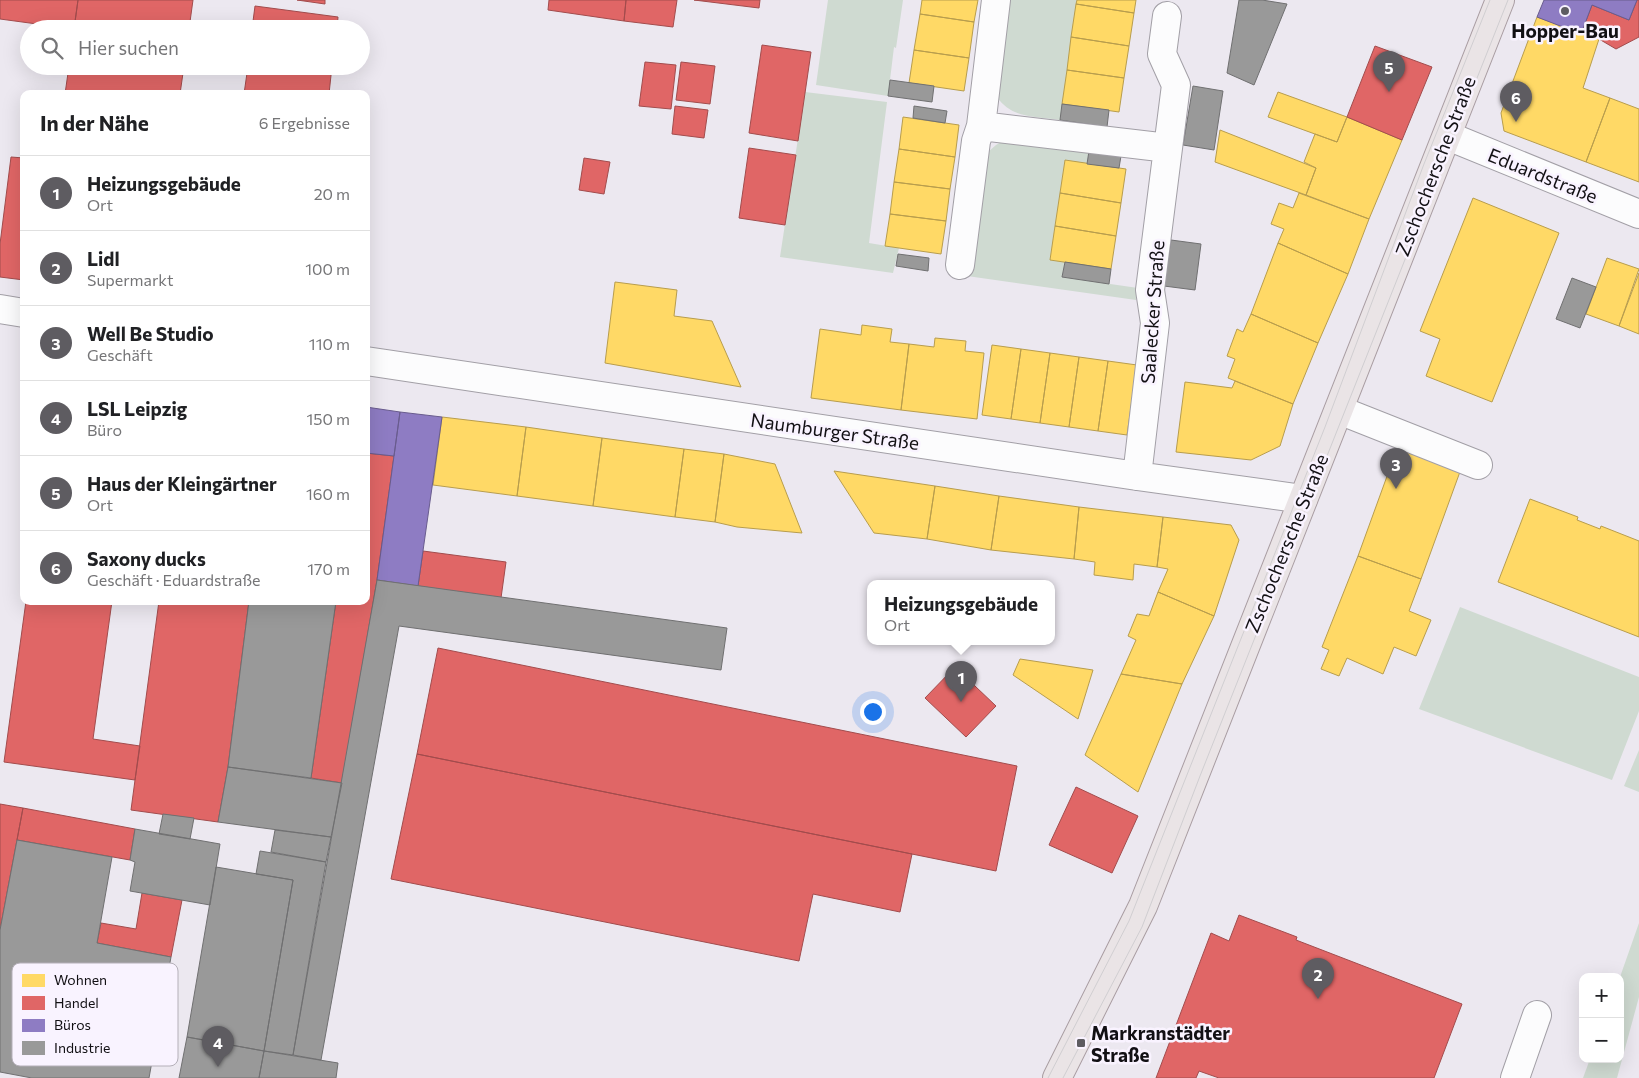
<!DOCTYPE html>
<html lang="de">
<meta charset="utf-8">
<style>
body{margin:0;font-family:Commissioner,sans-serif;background:#f2f2f2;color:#202124}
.controls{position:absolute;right:15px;bottom:15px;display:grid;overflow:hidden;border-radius:10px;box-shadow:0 5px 20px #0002}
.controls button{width:45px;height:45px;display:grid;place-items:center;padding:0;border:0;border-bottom:1px solid #e0e0e0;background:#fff;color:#202124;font:25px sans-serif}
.you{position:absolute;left:872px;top:711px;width:18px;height:18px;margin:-12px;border:4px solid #fff;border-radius:50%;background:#1a73e8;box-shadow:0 0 0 8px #1a73e833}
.badge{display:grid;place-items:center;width:32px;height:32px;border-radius:50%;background:#5e5c61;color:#fff;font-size:16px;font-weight:700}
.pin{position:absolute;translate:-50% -41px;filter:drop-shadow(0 1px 2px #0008)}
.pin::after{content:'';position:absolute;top:26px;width:18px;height:15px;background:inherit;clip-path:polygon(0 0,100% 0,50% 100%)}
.popup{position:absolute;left:867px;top:580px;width:188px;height:65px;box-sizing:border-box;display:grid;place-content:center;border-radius:10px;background:#fff;filter:drop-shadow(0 1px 4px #0005);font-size:16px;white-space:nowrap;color:#757577}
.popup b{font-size:19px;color:#202124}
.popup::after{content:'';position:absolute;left:50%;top:100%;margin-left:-10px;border:10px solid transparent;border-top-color:#fff}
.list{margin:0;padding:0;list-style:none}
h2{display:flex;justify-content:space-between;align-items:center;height:65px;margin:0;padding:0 20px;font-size:21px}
h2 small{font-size:16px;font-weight:400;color:#757577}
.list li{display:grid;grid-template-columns:32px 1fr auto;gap:15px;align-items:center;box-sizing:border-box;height:75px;padding:0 20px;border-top:1px solid #e0e0e0}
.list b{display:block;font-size:19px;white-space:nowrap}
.list p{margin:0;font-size:16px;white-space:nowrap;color:#757577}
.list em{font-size:16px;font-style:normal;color:#757577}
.icon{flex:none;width:28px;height:28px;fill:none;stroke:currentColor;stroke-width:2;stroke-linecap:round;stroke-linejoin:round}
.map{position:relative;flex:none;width:1639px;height:1078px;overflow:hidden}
.search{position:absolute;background:#fff;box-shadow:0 5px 20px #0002;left:20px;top:20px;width:350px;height:55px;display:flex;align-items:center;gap:12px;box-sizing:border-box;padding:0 18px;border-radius:28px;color:#757577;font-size:19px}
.panel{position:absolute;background:#fff;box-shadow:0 5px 20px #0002;left:20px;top:90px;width:350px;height:515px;border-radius:10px}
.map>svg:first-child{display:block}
</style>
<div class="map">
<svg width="1639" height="1078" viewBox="0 0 1639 1078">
<rect width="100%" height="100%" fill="#ece8f0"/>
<path fill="#cfdad1" d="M 828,0 L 903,0 L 896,48 L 894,47 L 888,96 L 816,85 Z
M 1009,0 L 1077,0 L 1060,120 C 1036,116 1012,119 997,97 Z
M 805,92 L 887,102 L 869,243 L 899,248 L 893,273 L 780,257 Z
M 1003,141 L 1089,151 L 1087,164 L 1065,160 L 1050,260 L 1065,262 L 1062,277 L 1138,288 L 1136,300 L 967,276 L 988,152 L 996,145 Z
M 1460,607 L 1639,677 L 1639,711 L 1612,780 L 1419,709 Z
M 1639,750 L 1639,792 L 1624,786 Z
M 1639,923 L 1639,997 L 1617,1078 L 1583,1078 L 1590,1059 L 1620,1059 L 1620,977 Z"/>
<path fill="#ffd966" stroke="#b89d4d" d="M 922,0 L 978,0 L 974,22 L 920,14 Z
M 1077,0 L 1136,0 L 1134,13 L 1076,4 Z
M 1076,4 L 1134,13 L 1129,46 L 1071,37 Z
M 920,14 L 974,22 L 969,58 L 914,50 Z
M 1537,17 L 1599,39 L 1583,88 L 1610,98 L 1586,162 L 1504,131 L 1501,113 Z
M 1071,37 L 1129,46 L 1124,78 L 1067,70 Z
M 914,50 L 969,58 L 964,91 L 909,83 Z
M 1067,70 L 1124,78 L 1119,112 L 1062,104 Z
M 1278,92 L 1347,117 L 1337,142 L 1268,117 Z
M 1610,98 L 1639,109 L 1639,182 L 1586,162 Z
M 903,117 L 959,125 L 955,157 L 899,149 Z
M 1347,117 L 1402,140 L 1369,219 L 1306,195 L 1316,168 L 1304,162 L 1315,134 L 1337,142 Z
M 1220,130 L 1316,168 L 1306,195 L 1215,162 Z
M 899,149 L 955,157 L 950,189 L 894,182 Z
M 1065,160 L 1126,169 L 1121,203 L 1060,193 Z
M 894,182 L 950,189 L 946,221 L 890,214 Z
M 1060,193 L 1121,203 L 1116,236 L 1055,226 Z
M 1299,193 L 1369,219 L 1348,274 L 1278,243 L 1284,229 L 1271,224 L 1279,203 L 1293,208 Z
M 1473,198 L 1559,233 L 1492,402 L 1426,376 L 1440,339 L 1420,331 Z
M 890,214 L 946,221 L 941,254 L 885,246 Z
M 1055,226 L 1116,236 L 1111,269 L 1050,260 Z
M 1278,243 L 1348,274 L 1318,343 L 1251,314 Z
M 1607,258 L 1639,269 L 1619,326 L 1586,314 Z
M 1639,273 L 1639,334 L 1619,326 Z
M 615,282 L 677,290 L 674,316 L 712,321 L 741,387 L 605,363 Z
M 1251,314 L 1318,343 L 1293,404 L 1228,378 L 1235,359 L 1227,356 L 1237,329 L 1243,332 Z
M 862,325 L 892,329 L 890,342 L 909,344 L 901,410 L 811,398 L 820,329 L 861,335 Z
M 935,338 L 966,341 L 965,351 L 984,353 L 977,419 L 901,410 L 909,344 L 934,347 Z
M 992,345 L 1021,349 L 1011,419 L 982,415 Z
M 1021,349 L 1050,353 L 1040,423 L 1011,419 Z
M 1050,353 L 1079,357 L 1069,427 L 1040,423 Z
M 1079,357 L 1108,361 L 1098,431 L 1069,427 Z
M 1108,361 L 1137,365 L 1127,435 L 1098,431 Z
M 1235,381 L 1293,404 L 1280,446 L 1251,460 L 1176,452 L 1185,382 L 1232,388 Z
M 442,417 L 526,427 L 517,496 L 433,485 Z
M 526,427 L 602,438 L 593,506 L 517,496 Z
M 602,438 L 684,449 L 675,517 L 593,506 Z
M 1398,446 L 1461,469 L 1421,579 L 1358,556 Z
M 684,449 L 724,454 L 715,522 L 675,517 Z
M 724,454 L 775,464 L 802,533 L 737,527 L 715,522 Z
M 834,471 L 935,486 L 927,539 L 874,533 Z
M 935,486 L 999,496 L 991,550 L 927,539 Z
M 999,496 L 1079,507 L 1074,559 L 991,550 Z
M 1530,499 L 1578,517 L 1577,520 L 1600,529 L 1601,526 L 1639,541 L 1639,637 L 1498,582 Z
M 1079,507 L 1163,517 L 1157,567 L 1134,564 L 1133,580 L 1094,575 L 1095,562 L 1074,559 Z
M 1163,517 L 1231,525 L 1239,540 L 1214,616 L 1158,592 L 1168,569 L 1157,567 Z
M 1358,556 L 1421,579 L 1409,611 L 1431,620 L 1416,656 L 1394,647 L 1383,674 L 1347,658 L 1339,676 L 1321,669 L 1329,650 L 1322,647 Z
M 1158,592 L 1214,616 L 1182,684 L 1121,674 L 1136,640 L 1128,636 L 1137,614 L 1149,616 Z
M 1020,659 L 1093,670 L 1078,719 L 1013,675 Z
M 1121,674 L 1182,684 L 1138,792 L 1085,755 Z"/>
<path fill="#e06666" stroke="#a24c4d" d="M 0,0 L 78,0 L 74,29 L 0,19 Z
M 78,0 L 193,0 L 189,29 L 74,29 Z
M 297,0 L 325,0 L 325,4 Z
M 549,0 L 626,0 L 624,21 L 548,10 Z
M 626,0 L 677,0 L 673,27 L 624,21 Z
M 694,0 L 760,0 L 759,8 Z
M 1637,0 L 1639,0 L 1639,37 L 1616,49 L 1599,39 L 1581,34 L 1592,5 L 1629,20 Z
M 255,6 L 338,17 L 337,29 L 252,29 Z
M 762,45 L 811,52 L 798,141 L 749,133 Z
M 1375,46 L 1432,67 L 1402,140 L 1347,117 Z
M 645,62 L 676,65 L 671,109 L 639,106 Z
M 681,62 L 715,66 L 710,104 L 676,100 Z
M 69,66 L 184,66 L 180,94 L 65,94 Z
M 248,66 L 332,66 L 329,94 L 244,94 Z
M 675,106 L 708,110 L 704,138 L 672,134 Z
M 749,148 L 796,155 L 785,225 L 739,218 Z
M 11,157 L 24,158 L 24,280 L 0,277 L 0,244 Z
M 584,158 L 610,162 L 604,194 L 579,190 Z
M 366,453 L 394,456 L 377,580 L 342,783 L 311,778 L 336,601 L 366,601 Z
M 423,551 L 506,562 L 501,598 L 418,586 Z
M 26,601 L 112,601 L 93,739 L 140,746 L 135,780 L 4,762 Z
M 159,601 L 249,601 L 228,767 L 218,822 L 131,810 Z
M 438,648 L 1017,766 L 996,871 L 417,754 Z
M 955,667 L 996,706 L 966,737 L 925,698 Z
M 417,754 L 912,854 L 900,912 L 813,894 L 799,961 L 391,879 Z
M 1076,787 L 1138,816 L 1112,873 L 1049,845 Z
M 0,804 L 23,808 L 0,930 Z
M 23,808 L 135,829 L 130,860 L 17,840 Z
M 142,893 L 182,900 L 171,957 L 97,943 L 101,923 L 136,929 Z
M 1239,915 L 1297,937 L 1296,940 L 1462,1004 L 1434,1078 L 1219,1078 L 1199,1071 L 1196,1078 L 1156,1078 L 1211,933 L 1229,941 Z"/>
<path fill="#8e7cc3" stroke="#695c8e" d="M 1544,0 L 1637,0 L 1629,20 L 1592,5 L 1581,34 L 1537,17 Z
M 366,407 L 400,412 L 394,456 L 366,453 Z
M 400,412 L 442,417 L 418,586 L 377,580 Z"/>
<path fill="#999" stroke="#707071" d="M 1239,0 L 1262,0 L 1287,4 L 1254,85 L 1227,73 Z
M 890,80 L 934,86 L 932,102 L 888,96 Z
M 1193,86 L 1223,91 L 1214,150 L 1183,145 Z
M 1062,104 L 1109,110 L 1107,127 L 1060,120 Z
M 914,106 L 947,111 L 945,123 L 913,118 Z
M 1089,151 L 1121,156 L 1119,168 L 1087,164 Z
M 1171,240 L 1201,244 L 1195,290 L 1164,286 Z
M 898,254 L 929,258 L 928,271 L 896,266 Z
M 1065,262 L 1111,269 L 1109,284 L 1062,277 Z
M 1572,278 L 1596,287 L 1580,328 L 1556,319 Z
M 377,580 L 727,628 L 721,670 L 399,626 L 321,1060 L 293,1055 Z
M 249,601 L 336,601 L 311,778 L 228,767 Z
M 228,767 L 342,783 L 331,837 L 218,822 Z
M 163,814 L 194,818 L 190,839 L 159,834 Z
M 135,829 L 220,844 L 210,905 L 130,891 L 135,862 L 130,860 Z
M 275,830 L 331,837 L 326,862 L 271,852 Z
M 17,840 L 112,857 L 97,943 L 171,957 L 149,1078 L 32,1078 L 0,1072 L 0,930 Z
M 260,851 L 326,862 L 293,1055 L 264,1051 L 293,880 L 256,874 Z
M 216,867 L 293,880 L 264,1051 L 187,1037 Z
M 187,1037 L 264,1051 L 259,1078 L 179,1078 Z
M 264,1051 L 338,1063 L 336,1078 L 259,1078 Z"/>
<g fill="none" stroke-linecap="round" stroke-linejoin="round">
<defs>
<path id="minor" d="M 981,126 L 1168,148
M 1448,136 L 1639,214
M 960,265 L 976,141 L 981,126 L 996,0
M 0,309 L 24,313
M 366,361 L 1137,476 L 1303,499
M 1339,410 L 1478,465
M 1137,476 L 1155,323 L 1150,290 L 1176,85 L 1162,54 L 1167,16
M 1515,1078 L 1537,1015"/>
<path id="major" d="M 1057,1078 L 1143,906 L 1500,0"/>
</defs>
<use href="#minor" stroke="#a29fa6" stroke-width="30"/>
<use href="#major" stroke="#a99da2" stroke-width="30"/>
<use href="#minor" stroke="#fcfcfd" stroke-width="28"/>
<use href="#major" stroke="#eae4e6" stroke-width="28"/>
<path stroke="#d0ced1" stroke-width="1" d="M 1048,1078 L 1129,921 L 1325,427 L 1424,164 L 1490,0
M 1063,1078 L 1142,927 L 1200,776 L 1508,0"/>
</g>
<g fill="#5e5c61" stroke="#f9f3ff" stroke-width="2">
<circle cx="1565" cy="11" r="5"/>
<rect x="1076" y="1038" width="10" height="10" rx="2.5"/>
</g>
<g text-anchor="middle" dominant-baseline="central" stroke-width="5" stroke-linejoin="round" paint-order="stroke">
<g font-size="19" font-weight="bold" fill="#121014" stroke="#f9f3ff">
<text x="1565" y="30">Hopper-Bau</text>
<text x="1091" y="1032" text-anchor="start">Markranstädter<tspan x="1091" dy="22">Straße</tspan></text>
</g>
<g font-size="19" fill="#121014" stroke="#f9f3ff">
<text transform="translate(1435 166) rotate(-69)">Zschochersche Straße</text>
<text transform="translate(1543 175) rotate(22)">Eduardstraße</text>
<text transform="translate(1152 312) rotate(-86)">Saalecker Straße</text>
<text transform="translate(835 431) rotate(8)">Naumburger Straße</text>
<text transform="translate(1286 543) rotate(-68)">Zschochersche Straße</text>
</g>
</g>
<rect x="12" y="963" width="166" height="103" rx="8" fill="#f9f3ff" stroke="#b4afb8" stroke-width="1"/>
<rect x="22" y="974" width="23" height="13" fill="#ffd966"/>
<rect x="22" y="996" width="23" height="14" fill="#e06666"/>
<rect x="22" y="1019" width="23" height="13" fill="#8e7cc3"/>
<rect x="22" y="1041" width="23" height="14" fill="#999"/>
<g font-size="14" fill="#121014">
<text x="54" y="985">Wohnen</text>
<text x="54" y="1008">Handel</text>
<text x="54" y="1030">Büros</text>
<text x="54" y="1053">Industrie</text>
</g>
</svg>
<div class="controls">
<button>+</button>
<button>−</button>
</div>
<div class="you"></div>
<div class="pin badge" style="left:961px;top:702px">1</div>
<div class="popup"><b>Heizungsgebäude</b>Ort</div>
<div class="pin badge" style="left:1318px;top:999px">2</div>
<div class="pin badge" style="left:1396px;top:489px">3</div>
<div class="pin badge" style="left:218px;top:1067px">4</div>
<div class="pin badge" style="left:1389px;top:92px">5</div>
<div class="pin badge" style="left:1516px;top:122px">6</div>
<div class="search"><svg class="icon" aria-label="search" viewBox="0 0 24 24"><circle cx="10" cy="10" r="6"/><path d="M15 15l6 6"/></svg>Hier suchen</div>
<section class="panel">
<h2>In der Nähe<small>6 Ergebnisse</small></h2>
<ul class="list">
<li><span class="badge">1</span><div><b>Heizungsgebäude</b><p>Ort</p></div><em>20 m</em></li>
<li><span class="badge">2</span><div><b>Lidl</b><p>Supermarkt</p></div><em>100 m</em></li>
<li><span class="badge">3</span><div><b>Well Be Studio</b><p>Geschäft</p></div><em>110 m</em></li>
<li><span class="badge">4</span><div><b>LSL Leipzig</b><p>Büro</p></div><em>150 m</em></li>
<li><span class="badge">5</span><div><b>Haus der Kleingärtner</b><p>Ort</p></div><em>160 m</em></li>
<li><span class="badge">6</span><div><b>Saxony ducks</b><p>Geschäft · Eduardstraße</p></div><em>170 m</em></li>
</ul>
</section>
</div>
